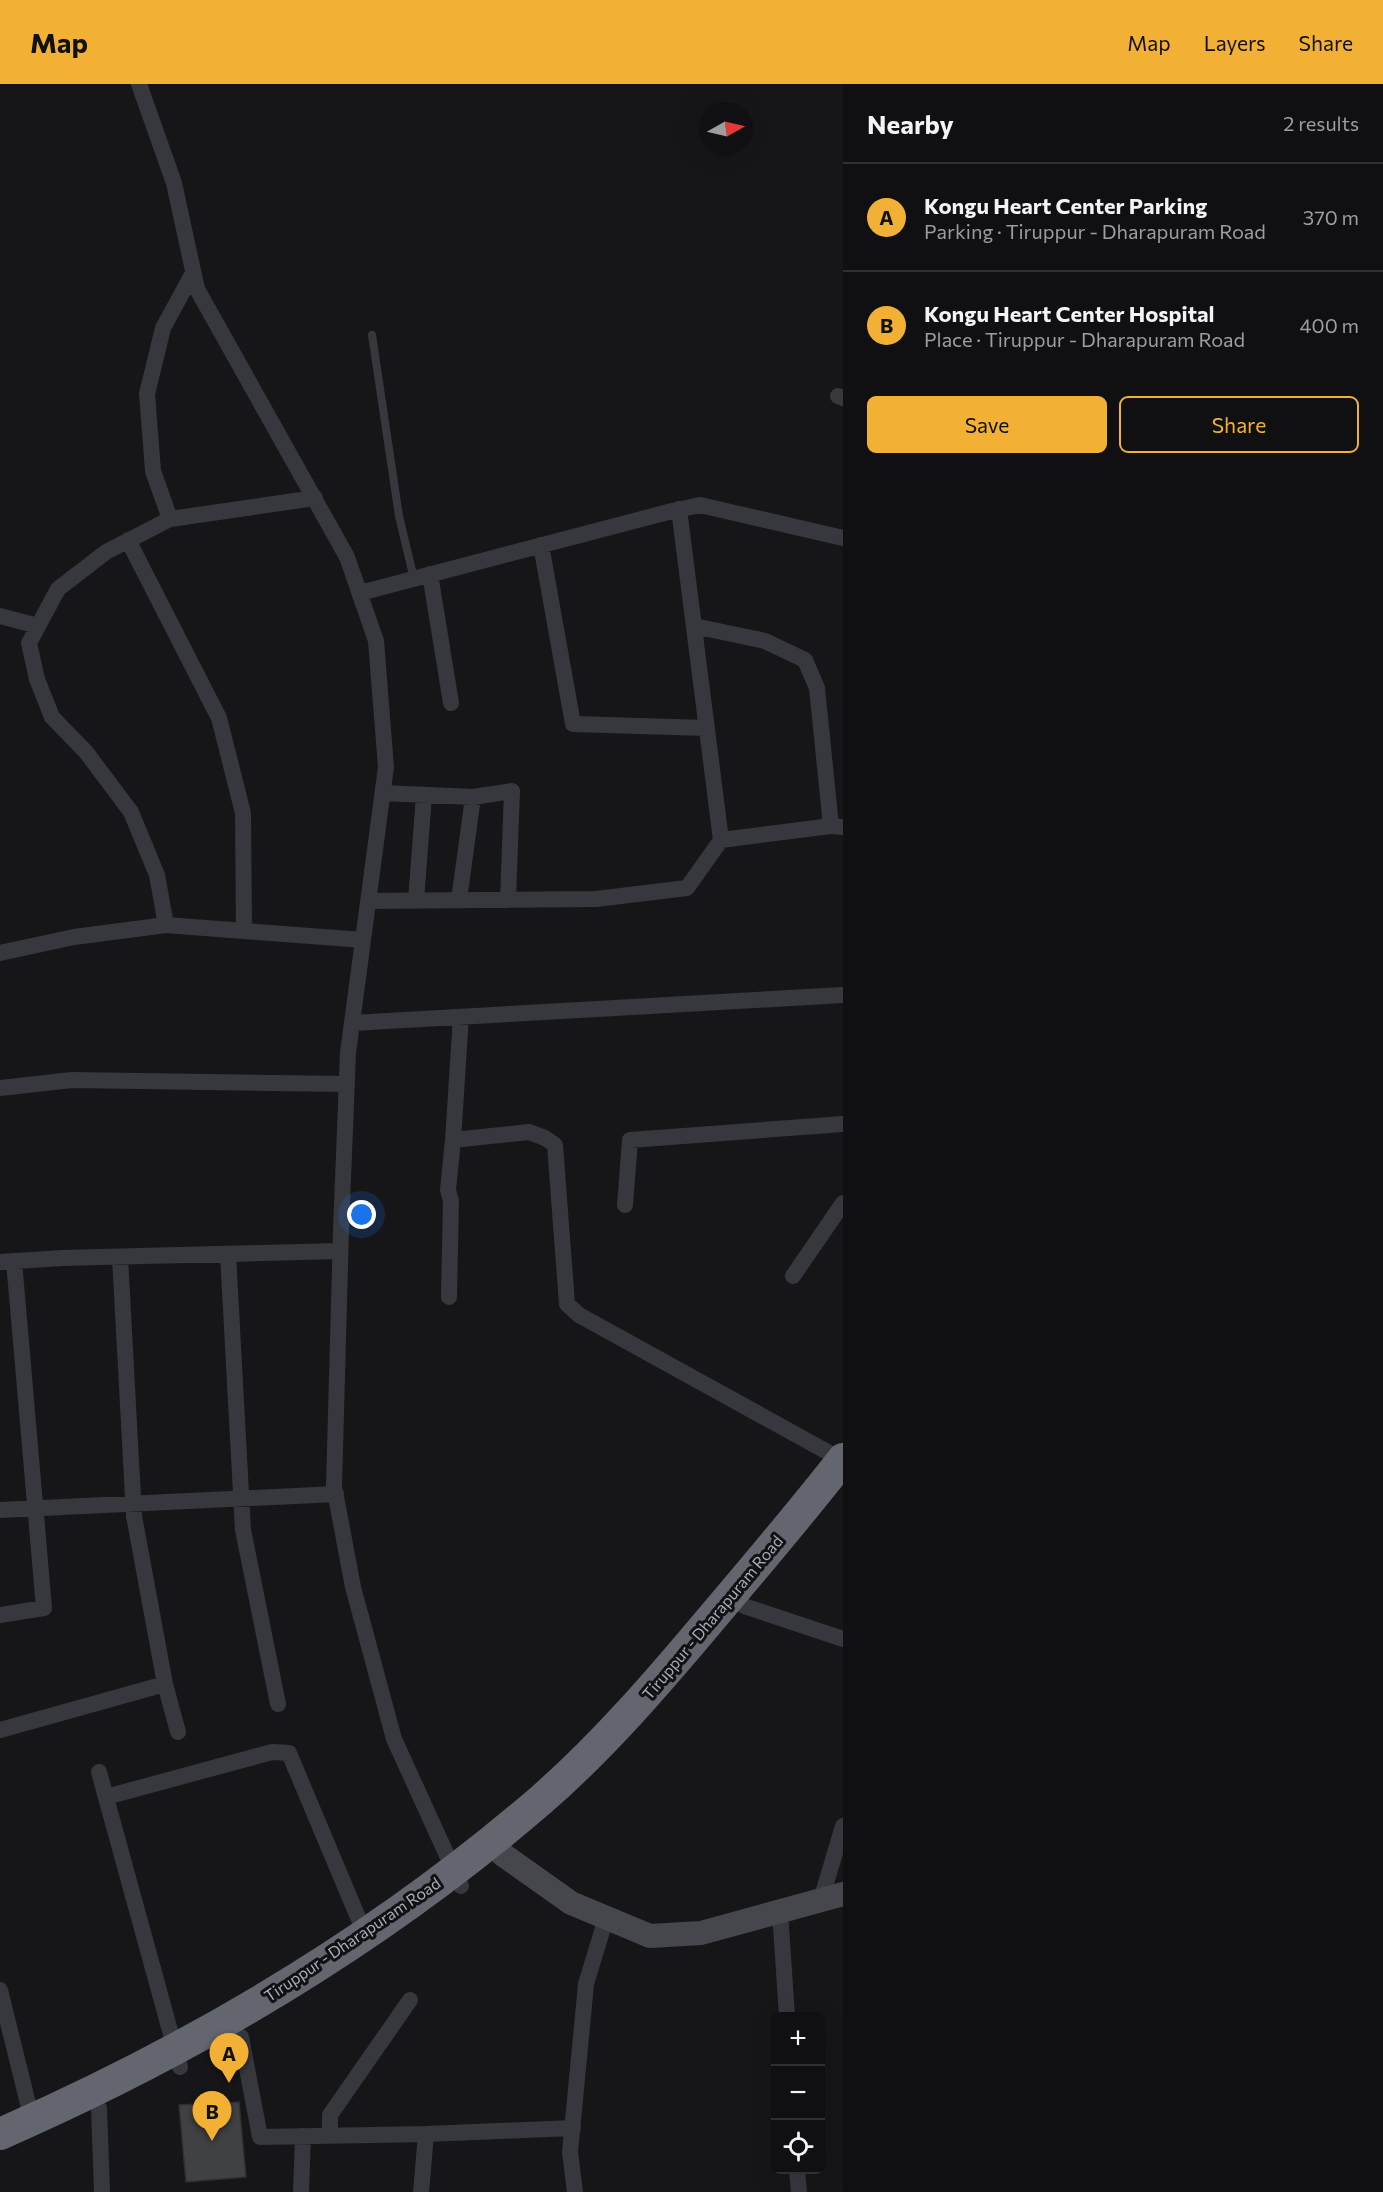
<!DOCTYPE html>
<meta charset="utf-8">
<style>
body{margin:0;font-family:Commissioner,sans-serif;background:#1e1e20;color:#f1f3f6}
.controls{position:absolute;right:18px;bottom:18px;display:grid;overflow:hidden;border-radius:9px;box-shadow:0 6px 24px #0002}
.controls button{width:54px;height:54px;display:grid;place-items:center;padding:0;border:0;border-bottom:2px solid #303032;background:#101012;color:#f1f3f6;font:30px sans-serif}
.compass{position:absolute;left:699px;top:18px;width:54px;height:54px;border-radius:50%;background:#101012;box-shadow:0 6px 24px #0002;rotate:82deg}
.you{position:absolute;left:362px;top:1131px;width:21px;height:21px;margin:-15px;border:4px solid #fff;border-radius:50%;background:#1a73e8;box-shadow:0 0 0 9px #1a73e833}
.badge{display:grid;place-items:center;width:39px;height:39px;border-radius:50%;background:#f2b134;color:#111;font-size:20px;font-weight:700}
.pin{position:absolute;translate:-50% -50px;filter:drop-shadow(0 2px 3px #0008)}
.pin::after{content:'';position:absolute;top:32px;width:21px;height:18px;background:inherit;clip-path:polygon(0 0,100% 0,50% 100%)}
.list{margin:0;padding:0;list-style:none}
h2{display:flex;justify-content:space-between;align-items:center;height:78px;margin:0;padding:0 24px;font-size:26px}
h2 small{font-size:20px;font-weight:400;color:#9c9d9f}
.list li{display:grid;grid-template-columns:39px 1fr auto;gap:18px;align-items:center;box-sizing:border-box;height:108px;padding:0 24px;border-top:2px solid #303032}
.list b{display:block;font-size:22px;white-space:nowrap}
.list p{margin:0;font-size:20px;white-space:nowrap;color:#9c9d9f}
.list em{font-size:20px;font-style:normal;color:#9c9d9f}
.actions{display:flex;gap:12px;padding:18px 24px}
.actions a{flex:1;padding:14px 0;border:2px solid #f2b134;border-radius:9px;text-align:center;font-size:21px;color:#f2b134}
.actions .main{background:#f2b134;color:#111}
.icon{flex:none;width:33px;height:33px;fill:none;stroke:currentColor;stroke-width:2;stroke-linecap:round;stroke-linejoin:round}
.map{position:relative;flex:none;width:843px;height:2108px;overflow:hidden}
header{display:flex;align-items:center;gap:36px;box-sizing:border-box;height:84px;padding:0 30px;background:#f2b134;color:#111}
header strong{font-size:28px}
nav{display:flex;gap:33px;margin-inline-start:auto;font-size:21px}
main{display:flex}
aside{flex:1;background:#101012}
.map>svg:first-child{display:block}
</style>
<header>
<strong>Map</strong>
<nav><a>Map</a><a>Layers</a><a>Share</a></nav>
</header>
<main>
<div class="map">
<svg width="843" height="2108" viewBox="0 0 843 2108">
<rect width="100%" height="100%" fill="#161618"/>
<path fill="#404145" stroke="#303034" stroke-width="1.5" d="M 239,2018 L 246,2093 L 186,2098 L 179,2021 Z"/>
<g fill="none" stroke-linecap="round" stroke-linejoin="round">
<path stroke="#37383d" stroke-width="8" d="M 372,251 L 399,432 L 414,495"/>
<path stroke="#37383d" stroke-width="16" d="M 139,0 L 174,99 L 197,205 L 347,473 L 376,557 L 386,683 L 348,969 L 341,1146 L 334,1402 L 353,1503 L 394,1655 L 461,1802
M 193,189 L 163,244 L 147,310 L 153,387 L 170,435 L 315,414
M 838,312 L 843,314
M 679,425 L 721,756
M 170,435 L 106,468 L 58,505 L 29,559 L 37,595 L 52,633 L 86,668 L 131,728 L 157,791 L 166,841 L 363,856
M 128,456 L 219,634 L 243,729 L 244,847
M 541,461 L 573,640 L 707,644
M 430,490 L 451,619
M 360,509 L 672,427 L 700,421 L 843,454
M 0,532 L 38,542
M 694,542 L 765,557 L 805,576 L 817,604 L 831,742
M 383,709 L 473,713 L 512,707 L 508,816
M 459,816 L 473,713
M 368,817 L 596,815 L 687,804 L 721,756 L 831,742 L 843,743
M 416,817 L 424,711
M 0,869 L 74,853 L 166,841
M 352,939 L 843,911
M 0,1004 L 72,996 L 347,1000
M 453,1056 L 529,1048 L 545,1054 L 555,1061 L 567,1220 L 579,1231 L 842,1376
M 625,1121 L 630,1056 L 843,1040
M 228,1170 L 243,1446 L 278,1620
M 120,1173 L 134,1432 L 165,1600 L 178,1648
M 0,1178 L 63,1174 L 340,1167
M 793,1192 L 843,1119
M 449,1213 L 451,1117 L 448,1106 L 453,1056 L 461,933
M 0,1426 L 336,1410
M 731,1512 L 744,1522 L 843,1555
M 0,1531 L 44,1524 L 14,1177
M 0,1646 L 165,1600
M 99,1688 L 180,1983
M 106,1713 L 272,1668 L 289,1669 L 365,1850
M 821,1816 L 843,1742
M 780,1828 L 787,1932
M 0,1906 L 32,2036
M 241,1953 L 260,2053 L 426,2050 L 421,2108
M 99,2024 L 102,2108
M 426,2050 L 573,2044
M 330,2052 L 330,2031 L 410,1916
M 797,2086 L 799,2108
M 301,2108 L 303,2052
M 575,2108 L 570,2068 L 586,1900 L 606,1834"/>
<path stroke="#45474d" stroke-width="24" d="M 492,1756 L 502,1770 L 571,1819 L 650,1852 L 701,1849 L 843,1810"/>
<path stroke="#63666e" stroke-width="32" d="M 0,2050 C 194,1965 380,1855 541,1716 C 602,1663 658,1598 710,1536 C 755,1483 800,1430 843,1375"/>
</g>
<g text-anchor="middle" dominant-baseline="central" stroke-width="6" stroke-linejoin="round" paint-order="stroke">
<g font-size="16" fill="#a8adb8" stroke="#111113">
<text transform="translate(712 1533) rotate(-50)">Tiruppur - Dharapuram Road</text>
<text transform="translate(352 1855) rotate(-34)">Tiruppur - Dharapuram Road</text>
</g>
</g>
</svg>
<div class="controls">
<button>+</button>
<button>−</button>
<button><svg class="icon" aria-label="locate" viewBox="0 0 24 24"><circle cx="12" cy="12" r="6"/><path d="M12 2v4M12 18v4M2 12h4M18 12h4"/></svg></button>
</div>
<svg class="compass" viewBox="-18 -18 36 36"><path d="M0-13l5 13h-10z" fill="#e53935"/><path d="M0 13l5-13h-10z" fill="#9c9d9f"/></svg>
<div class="you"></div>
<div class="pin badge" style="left:229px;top:1999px">A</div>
<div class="pin badge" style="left:212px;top:2057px">B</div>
</div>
<aside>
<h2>Nearby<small>2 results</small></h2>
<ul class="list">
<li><span class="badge">A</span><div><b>Kongu Heart Center Parking</b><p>Parking · Tiruppur - Dharapuram Road</p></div><em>370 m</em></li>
<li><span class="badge">B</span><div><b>Kongu Heart Center Hospital</b><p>Place · Tiruppur - Dharapuram Road</p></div><em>400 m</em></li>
</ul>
<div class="actions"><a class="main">Save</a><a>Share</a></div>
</aside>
</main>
